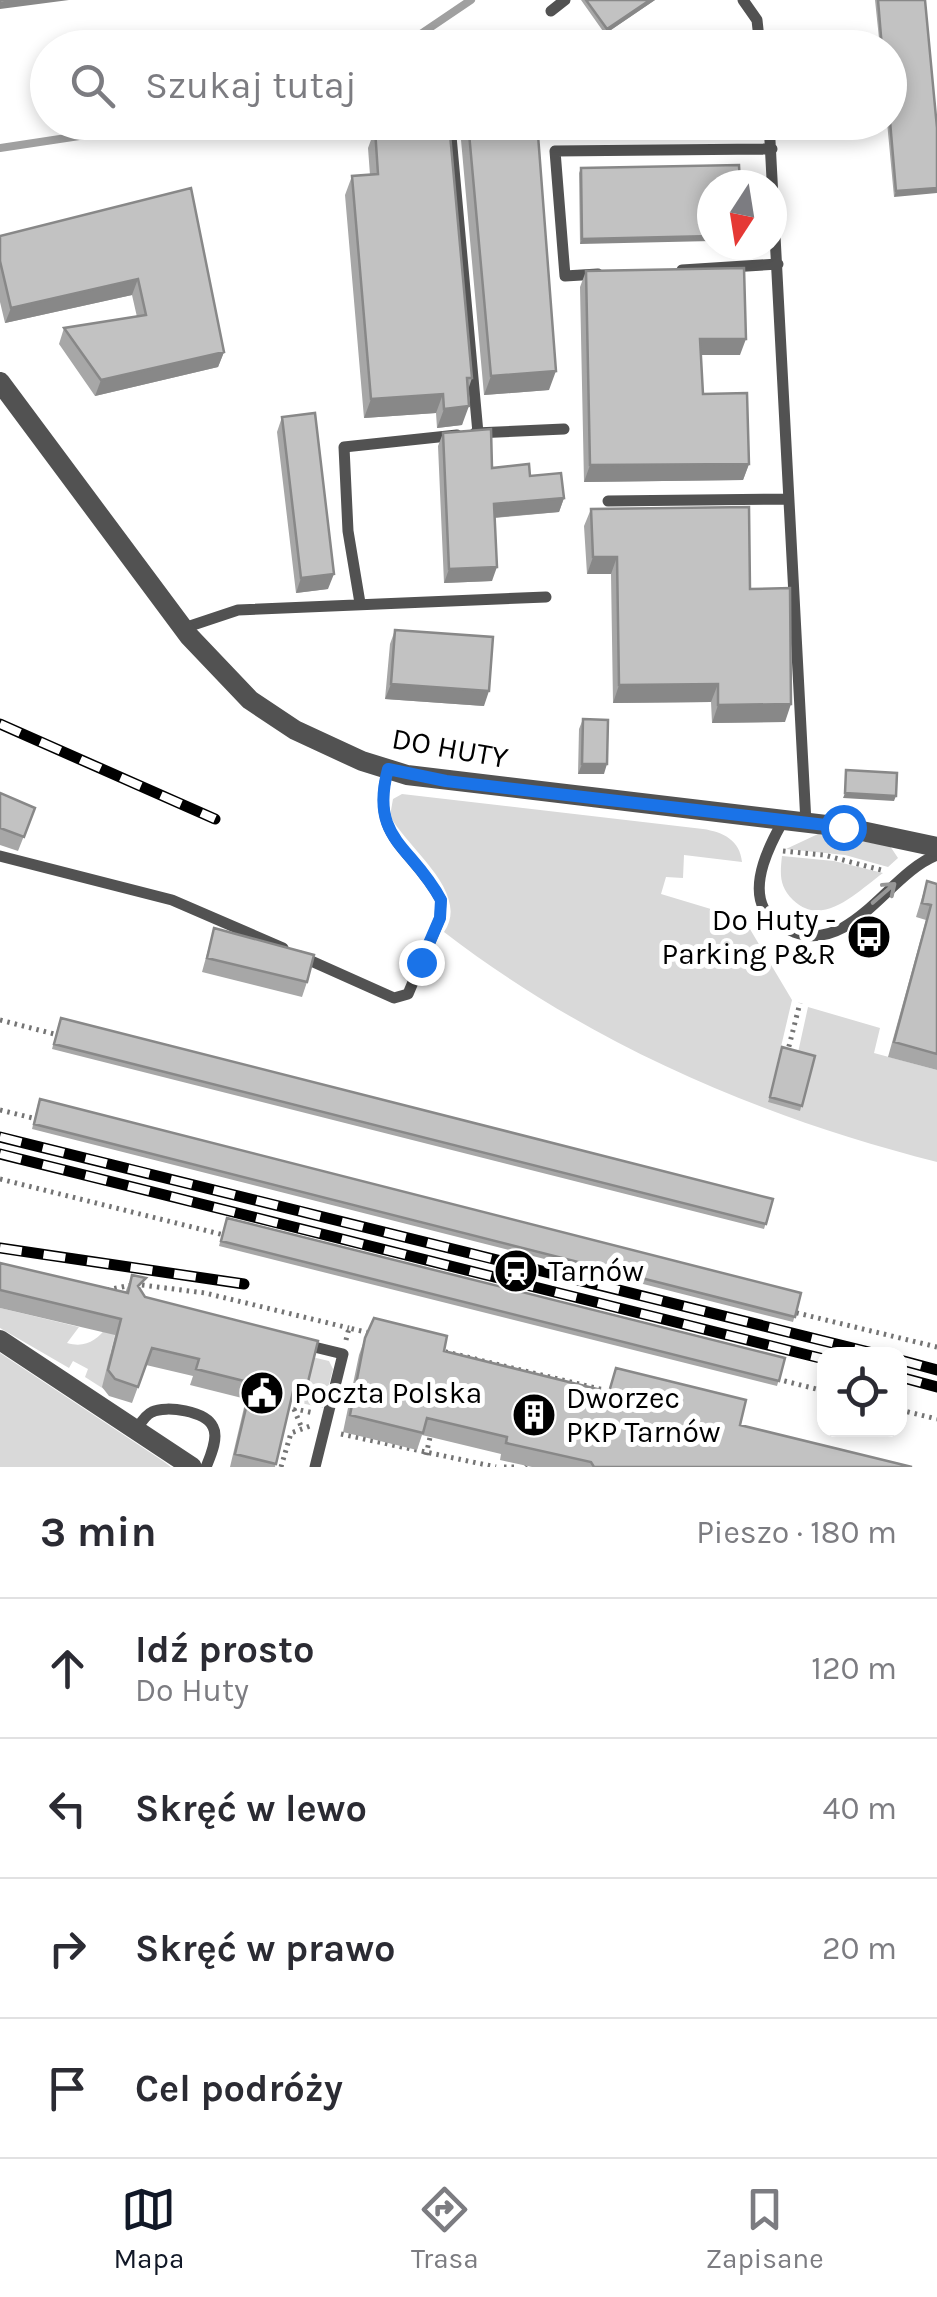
<!DOCTYPE html>
<html lang="pl">
<meta charset="utf-8">
<style>
body{margin:0;font-family:Karla,sans-serif;background:#f7f7f7;color:#2b2b33}
.controls{position:absolute;right:30px;bottom:30px;display:grid;overflow:hidden;border-radius:20px;box-shadow:0 5px 15px #0003}
.controls button{width:90px;height:90px;display:grid;place-items:center;padding:0;border:0;border-bottom:2px solid #e1e1e2;background:#fff;color:#2b2b33;font:50px sans-serif}
.compass{position:absolute;left:697px;top:170px;width:90px;height:90px;border-radius:50%;background:#fff;box-shadow:0 5px 15px #0003;rotate:192deg}
.stop{position:absolute;width:30px;height:30px;margin:-22px;border:8px solid #1a73e8;border-radius:50%;background:#fff}
.stop.end{background:#1a73e8;border-color:#fff;box-shadow:0 2px 10px #0008}
.list{margin:0;padding:0;list-style:none}
h2{display:flex;justify-content:space-between;align-items:center;height:130px;margin:0;padding:0 40px;font-size:42px}
h2 small{font-size:32px;font-weight:400;color:#7c7c81}
.list li{display:grid;grid-template-columns:65px 1fr auto;gap:30px;align-items:center;box-sizing:border-box;height:140px;padding:0 40px;border-top:2px solid #e1e1e2}
.list b{display:block;font-size:38px;white-space:nowrap}
.list p{margin:0;font-size:32px;white-space:nowrap;color:#7c7c81}
.list em{font-size:32px;font-style:normal;color:#7c7c81}
.icon{flex:none;width:55px;height:55px;fill:none;stroke:currentColor;stroke-width:2;stroke-linecap:round;stroke-linejoin:round}
.map{position:relative;flex:none;width:937px;height:1467px;overflow:hidden}
.search{position:absolute;background:#fff;box-shadow:0 5px 15px #0003;left:30px;right:30px;top:30px;height:110px;display:flex;align-items:center;gap:25px;box-sizing:border-box;padding:0 35px;border-radius:55px;color:#7c7c81;font-size:38px}
.sheet{height:690px;background:#fff}
nav{display:flex;justify-content:space-around;align-items:center;box-sizing:border-box;height:140px;border-top:2px solid #e1e1e2;background:#fff;font-size:28px;color:#7c7c81}
nav a{display:grid;justify-items:center;gap:5px}
nav .on{color:#111827}
.map>svg:first-child{display:block}
</style>
<div class="map">
<svg width="937" height="1467" viewBox="0 0 937 1467">
<rect width="100%" height="100%" fill="#fff"/>
<path fill="#d9d9d9" d="M 402,794 L 703,829 C 723,832 740,840 742,862 L 684,855 L 683,878 L 666,877 L 661,894 L 744,919 L 792,1000 L 768,1102 L 797,1057 L 808,1007 L 880,1028 L 874,1053 L 937,1070 L 937,1162 C 759,1117 590,1044 444,932 C 471,893 408,849 390,816 L 393,799 Z
M 818,834 L 890,846 L 898,858 L 888,867 L 845,855 L 786,849 Z
M 782,856 L 834,861 L 883,873 C 858,891 823,929 793,900 C 779,886 780,874 782,856 Z
M 125,1293 L 110,1354 L 110,1393 L 85,1377 L 88,1369 L 73,1361 L 69,1368 L 0,1328 L 0,1308 L 79,1327 L 67,1343 C 100,1353 113,1317 125,1293 Z
M 0,1353 L 163,1461 L 171,1467 L 0,1467 Z
M 312,1357 L 329,1361 L 333,1369 L 323,1408 L 301,1403 Z"/>
<g fill="none" stroke-linecap="round" stroke-linejoin="round">
<path stroke="#a0a0a0" stroke-width="8" d="M 400,48 L 471,0
M 0,148 L 172,122"/>
<path stroke="#747474" stroke-width="5" stroke-dasharray="2.5 5" stroke-linecap="butt" d="M 783,851 L 824,855 L 885,871
M 0,1020 L 62,1036
M 787,1054 L 800,1003
M 0,1110 L 41,1120
M 0,1179 L 224,1235
M 142,1285 L 205,1293 L 349,1328
M 107,1290 L 131,1285
M 789,1311 L 937,1347
M 346,1340 L 349,1328 L 374,1334
M 438,1350 L 612,1392
M 777,1379 L 824,1391
M 286,1407 L 314,1413
M 294,1409 L 301,1426
M 900,1410 L 937,1419
M 341,1434 L 496,1467
M 426,1455 L 431,1433
M 281,1467 L 291,1433 L 310,1426
M 504,1467 L 515,1467
M 526,1467 L 527,1466"/>
<path stroke="#525252" stroke-width="11" d="M 743,0 L 757,20 L 760,48
M 551,11 L 565,0
M 769,122 L 806,823
M 450,125 L 478,433
M 682,270 L 778,264
M 598,274 L 565,276 L 555,151 L 772,149
M 475,433 L 564,429
M 608,501 L 787,499
M 360,603 L 348,531 L 344,447 L 457,435
M 184,628 L 238,610 L 546,597
M 783,821 C 770,844 750,883 764,909 C 770,921 783,927 794,932 C 852,954 889,873 937,855
M 0,856 L 172,900 L 283,948
M 300,956 L 394,998 L 408,994 L 440,918 L 441,900 C 411,846 369,839 388,769
M 306,1345 L 343,1354 L 315,1467
M 136,1430 C 140,1424 145,1415 152,1412 C 166,1405 206,1411 213,1427 C 219,1438 210,1457 206,1467"/>
<path stroke="#525252" stroke-width="20" d="M 0,382 L 189,636 L 250,700 L 295,730 L 362,761 L 407,775 L 843,827 L 937,847
M 0,1340 L 192,1467"/>
<defs>
<path id="rail" d="M 0,724 L 215,819
M 0,1137 L 877,1354
M 0,1154 L 824,1359
M 0,1248 L 244,1284
M 900,1360 L 937,1370
M 900,1377 L 937,1387"/>
</defs>
<use href="#rail" stroke="#000" stroke-width="11"/>
<use href="#rail" stroke="#fff" stroke-width="8" stroke-dasharray="22" stroke-linecap="butt"/>
</g>
<path fill="#a7a7a7" d="M 581,0 L 655,0 L 605,34 Z
M 875,0 L 925,0 L 937,128 L 894,197 L 887,122 L 890,122 L 890,48 L 880,48 Z
M 467,122 L 549,390 L 484,395 L 461,140 Z
M 375,129 L 472,378 L 468,390 L 462,425 L 437,428 L 436,413 L 364,418 L 345,195 L 352,176 L 370,175 L 368,148 Z
M 739,165 L 580,244 L 579,173 L 581,168 Z
M 191,188 L 224,352 L 218,367 L 95,396 L 59,344 L 64,328 L 137,317 L 132,295 L 5,323 L 0,302 L 0,236 Z
M 586,271 L 740,355 L 701,355 L 703,394 L 749,464 L 743,480 L 584,482 L 580,287 Z
M 282,417 L 328,589 L 296,593 L 277,432 Z
M 443,433 L 492,468 L 530,476 L 564,498 L 559,512 L 495,518 L 492,581 L 444,583 L 438,446 Z
M 591,509 L 750,589 L 785,722 L 712,723 L 711,702 L 613,703 L 611,574 L 587,574 L 584,526 Z
M 395,630 L 484,706 L 385,699 L 390,644 Z
M 583,719 L 604,774 L 578,774 L 579,729 Z
M 0,793 L 35,808 L 18,851 L 0,845 Z
M 927,881 L 937,884 L 937,1070 L 888,1057 L 926,920 L 916,917 Z
M 214,928 L 307,982 L 302,997 L 202,972 Z
M 59,1023 L 773,1199 L 764,1229 L 52,1049 Z
M 780,1053 L 815,1056 L 800,1111 L 768,1102 Z
M 38,1104 L 801,1293 L 793,1322 L 32,1129 Z
M 225,1223 L 785,1358 L 777,1386 L 219,1246 Z
M 0,1263 L 125,1293 L 132,1275 L 145,1297 L 307,1386 L 301,1403 L 291,1400 L 275,1467 L 230,1467 L 246,1399 L 190,1385 L 193,1376 L 146,1365 L 132,1403 L 109,1396 L 102,1387 L 115,1335 L 0,1308 Z
M 365,1338 L 444,1351 L 608,1392 L 616,1368 L 740,1425 L 912,1467 L 532,1467 L 500,1460 L 501,1454 L 422,1435 L 417,1450 L 343,1432 L 359,1355 Z"/>
<path fill="#888" d="M 26,0 L 69,0 L 0,9 L 0,3 Z
M 650,0 L 655,0 L 605,34 L 607,29 Z
M 740,122 L 738,126 L 579,128 L 581,123 Z
M 937,188 L 937,193 L 894,197 L 896,191 Z
M 712,236 L 712,241 L 580,244 L 582,239 Z
M 138,279 L 132,295 L 5,323 L 11,308 Z
M 700,339 L 746,339 L 740,355 L 694,355 Z
M 224,352 L 218,367 L 95,396 L 101,380 Z
M 556,371 L 549,390 L 484,395 L 491,376 Z
M 443,394 L 436,413 L 364,418 L 371,399 Z
M 469,406 L 462,425 L 437,428 L 444,409 Z
M 749,464 L 743,480 L 584,482 L 590,465 Z
M 564,498 L 559,512 L 489,518 L 494,504 Z
M 593,557 L 617,557 L 611,574 L 587,574 Z
M 497,567 L 492,581 L 444,583 L 449,569 Z
M 334,574 L 328,589 L 296,593 L 301,578 Z
M 391,684 L 489,691 L 484,706 L 385,699 Z
M 718,684 L 711,702 L 613,703 L 619,685 Z
M 791,704 L 785,722 L 712,723 L 718,705 Z
M 582,764 L 607,764 L 604,774 L 578,774 Z
M 845,793 L 896,796 L 894,801 L 843,798 Z"/>
<path fill="#c2c2c2" stroke="#888" stroke-width="2.5" d="M 0,0 L 26,0 L 0,3 Z
M 586,0 L 650,0 L 607,29 Z
M 878,0 L 925,0 L 937,128 L 937,188 L 896,191 L 890,121 L 890,48 L 882,48 Z
M 468,122 L 537,122 L 556,371 L 491,376 Z
M 449,123 L 472,378 L 467,378 L 469,406 L 444,409 L 443,394 L 371,399 L 352,176 L 378,174 L 375,129 Z
M 739,165 L 740,185 L 712,185 L 712,236 L 582,239 L 581,168 Z
M 191,188 L 224,352 L 101,380 L 64,328 L 146,315 L 138,279 L 11,308 L 0,261 L 0,236 Z
M 744,268 L 746,339 L 700,339 L 703,394 L 747,393 L 749,464 L 590,465 L 586,271 Z
M 315,413 L 334,574 L 301,578 L 282,417 Z
M 491,429 L 492,468 L 529,464 L 530,476 L 561,473 L 564,498 L 494,504 L 497,567 L 449,569 L 443,433 Z
M 749,507 L 750,589 L 790,588 L 791,704 L 718,705 L 718,684 L 619,685 L 617,557 L 593,557 L 591,509 Z
M 395,630 L 493,637 L 489,691 L 391,684 Z
M 583,719 L 608,720 L 607,764 L 582,764 Z
M 846,770 L 897,773 L 896,796 L 845,793 Z
M 0,793 L 35,808 L 24,837 L 0,828 Z
M 927,881 L 937,884 L 937,1054 L 894,1042 L 931,905 L 922,903 Z
M 214,928 L 314,955 L 307,982 L 207,958 Z
M 61,1018 L 773,1199 L 766,1224 L 54,1044 Z
M 782,1047 L 815,1056 L 802,1106 L 770,1097 Z
M 40,1099 L 801,1293 L 795,1317 L 34,1124 Z
M 227,1218 L 785,1358 L 779,1381 L 221,1241 Z
M 0,1263 L 128,1293 L 132,1275 L 146,1278 L 138,1286 L 145,1297 L 318,1341 L 307,1386 L 295,1383 L 276,1464 L 235,1454 L 252,1383 L 196,1369 L 199,1359 L 152,1348 L 138,1387 L 115,1379 L 108,1370 L 121,1319 L 0,1290 Z
M 374,1318 L 447,1336 L 444,1351 L 609,1392 L 616,1368 L 746,1400 L 740,1425 L 912,1467 L 594,1467 L 591,1462 L 506,1443 L 507,1437 L 427,1418 L 423,1433 L 350,1415 L 365,1338 Z"/>
<defs><path id="oneway-shaft" d="M-6 0H5M1.5-3L5.5 0L1.5 3" fill="none" stroke-width="1.6" stroke-linecap="round" stroke-linejoin="round" transform="scale(2.5)"/></defs>
<use stroke="#979797" href="#oneway-shaft" transform="translate(884 893) rotate(-41)"/>
<g fill="none" stroke-linecap="round" stroke-linejoin="round">
<path stroke="#1a73e8" stroke-width="12" d="M 421,962 L 440,918 L 441,900 C 412,845 369,840 388,769 L 446,781 L 843,827"/>
</g>
<defs>
<symbol id="bus-disc" viewBox="-11 -11 22 22"><circle r="9.5" fill="#000" stroke="#fff"/><path d="M-5-6H5V4H4V6H2V4H-2V6H-4V4H-5ZM-3.5-4V0h7V-4ZM-3.5 1.2v1.5H-2V1.2ZM2 1.2v1.5H3.5V1.2Z" fill="#fff"/></symbol>
<symbol id="station-disc" viewBox="-11 -11 22 22"><circle r="9.5" fill="#000" stroke="#fff"/><path d="M-3-6H3Q5-6 5-4V2Q5 4 3 4L4.5 6H3L1.5 4h-3L-3 6H-4.5L-3 4Q-5 4-5 2V-4Q-5-6-3-6ZM-3.5-4v3h7v-3ZM-3.5 1v1.5H-2V1ZM2 1v1.5H3.5V1Z" fill="#fff"/></symbol>
<symbol id="civic-disc" viewBox="-11 -11 22 22"><circle r="9.5" fill="#000" stroke="#fff"/><path d="M-.6-6.5H3V-4.5H.6V-3L4-1V1h2V6H-6V1h2V-1L-.6-3ZM-1.2 2.5V6h2.4V2.5Z" fill="#fff"/></symbol>
<symbol id="building-disc" viewBox="-11 -11 22 22"><circle r="9.5" fill="#000" stroke="#fff"/><path d="M-4-6H4V6H1V3H-1V6H-4ZM-2.5-4.3h1.7v1.8h-1.7ZM.8-4.3h1.7v1.8H.8ZM-2.5-1h1.7V.8h-1.7ZM.8-1h1.7V.8H.8Z" fill="#fff"/></symbol>
</defs>
<g fill-rule="evenodd">
<use href="#bus-disc" x="844" y="912" width="50" height="50"/>
<use href="#station-disc" x="491" y="1246" width="50" height="50"/>
<use href="#civic-disc" x="237" y="1368" width="50" height="50"/>
<use href="#building-disc" x="509" y="1390" width="50" height="50"/>
</g>
<g text-anchor="middle" dominant-baseline="central" stroke-width="10" stroke-linejoin="round" paint-order="stroke">
<g font-size="30" fill="#000" stroke="#fff">
<text transform="translate(450 748) rotate(10)">DO HUTY</text>
</g>
<g font-size="30" fill="#000" stroke="#fff" text-anchor="start">
<text x="836" y="920" text-anchor="end">Do Huty -<tspan x="836" dy="34">Parking P&amp;R</tspan></text>
<text x="548" y="1271">Tarnów</text>
<text x="294" y="1393">Poczta Polska</text>
<text x="566" y="1398">Dworzec<tspan x="566" dy="34">PKP Tarnów</tspan></text>
</g>
</g>
</svg>
<div class="controls">
<button><svg class="icon" aria-label="locate" viewBox="0 0 24 24"><circle cx="12" cy="12" r="6"/><path d="M12 2v4M12 18v4M2 12h4M18 12h4"/></svg></button>
</div>
<svg class="compass" viewBox="-18 -18 36 36"><path d="M0-13l5 13h-10z" fill="#e53935"/><path d="M0 13l5-13h-10z" fill="#7c7c81"/></svg>
<div class="stop" style="left:843px;top:827px"></div>
<div class="stop end" style="left:421px;top:962px"></div>
<div class="search"><svg class="icon" aria-label="search" viewBox="0 0 24 24"><circle cx="10" cy="10" r="6"/><path d="M15 15l6 6"/></svg>Szukaj tutaj</div>
</div>
<section class="sheet">
<h2>3 min<small>Pieszo · 180 m</small></h2>
<ul class="list">
<li><svg class="icon" aria-label="ahead" viewBox="0 0 24 24"><path d="M12 20V5M6 11l6-6 6 6"/></svg><div><b>Idź prosto</b><p>Do Huty</p></div><em>120 m</em></li>
<li><svg class="icon" aria-label="left" viewBox="0 0 24 24"><path d="M17 20v-9H6M10 6l-5 5 5 5"/></svg><div><b>Skręć w lewo</b></div><em>40 m</em></li>
<li><svg class="icon" aria-label="right" viewBox="0 0 24 24"><path d="M7 20v-9h11M14 6l5 5-5 5"/></svg><div><b>Skręć w prawo</b></div><em>20 m</em></li>
<li><svg class="icon" aria-label="arrive" viewBox="0 0 24 24"><path d="M6 21V4h12l-3 4 3 4H6"/></svg><div><b>Cel podróży</b></div></li>
</ul>
</section>
<nav>
<a class="on"><svg class="icon" aria-label="map" viewBox="0 0 24 24"><path d="M3 6l6-2 6 2 6-2v14l-6 2-6-2-6 2zM9 4v14M15 6v14"/></svg>Mapa</a>
<a><svg class="icon" aria-label="directions" viewBox="0 0 24 24"><path d="M12 3l9 9-9 9-9-9zM9 14v-3h6M13 9l2 2-2 2"/></svg>Trasa</a>
<a><svg class="icon" aria-label="saved" viewBox="0 0 24 24"><path d="M7 4h10v16l-5-4-5 4z"/></svg>Zapisane</a>
</nav>
